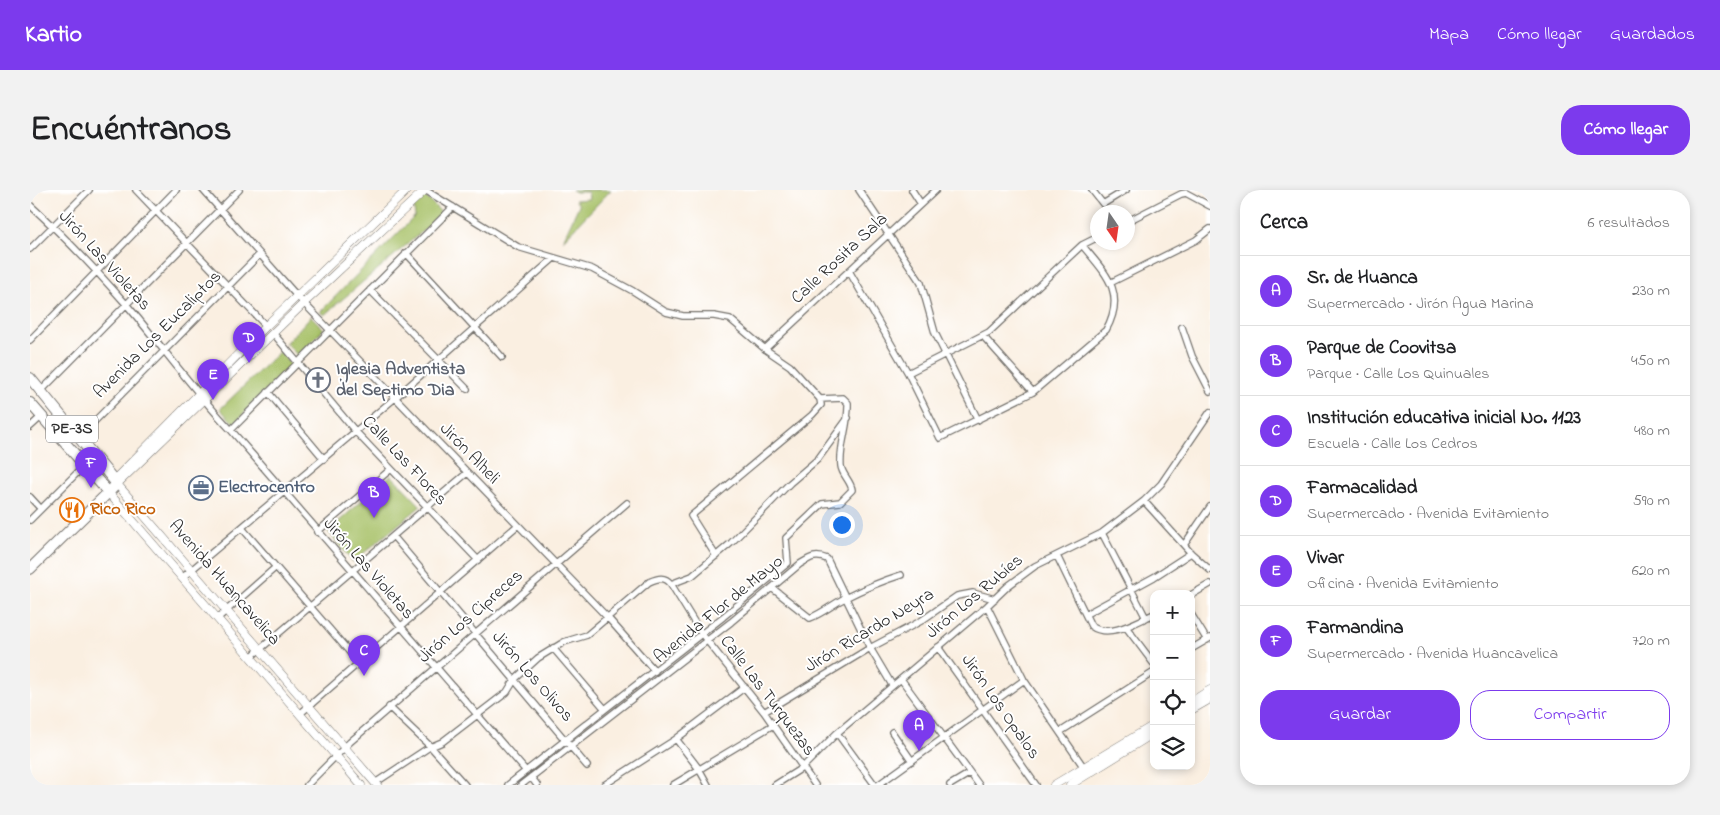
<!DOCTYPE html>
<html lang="es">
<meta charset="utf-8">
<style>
body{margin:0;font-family:"Indie Flower",sans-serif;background:#f2f2f2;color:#202124}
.controls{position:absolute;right:15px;bottom:15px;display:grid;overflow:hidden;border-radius:10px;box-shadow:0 2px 8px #0003}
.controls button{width:45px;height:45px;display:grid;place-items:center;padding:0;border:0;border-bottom:1px solid #e0e0e0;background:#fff;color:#202124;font:25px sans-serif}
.compass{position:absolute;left:1060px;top:15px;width:45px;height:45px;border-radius:50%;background:#fff;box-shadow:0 2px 8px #0003;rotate:167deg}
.you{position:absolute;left:811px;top:334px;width:18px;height:18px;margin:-12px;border:4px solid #fff;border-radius:50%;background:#1a73e8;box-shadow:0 0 0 8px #1a73e833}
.badge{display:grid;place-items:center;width:32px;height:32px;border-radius:50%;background:#7c3aed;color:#fff;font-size:16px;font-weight:700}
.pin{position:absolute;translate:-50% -41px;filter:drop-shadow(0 1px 2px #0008)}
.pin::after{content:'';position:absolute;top:26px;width:18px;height:15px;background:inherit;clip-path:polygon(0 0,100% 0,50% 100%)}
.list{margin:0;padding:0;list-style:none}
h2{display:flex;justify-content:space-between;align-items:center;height:65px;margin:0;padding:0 20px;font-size:21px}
h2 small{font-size:16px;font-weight:400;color:#757577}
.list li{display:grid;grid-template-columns:32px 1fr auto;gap:15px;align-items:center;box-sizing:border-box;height:70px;padding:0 20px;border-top:1px solid #e0e0e0}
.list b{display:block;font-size:19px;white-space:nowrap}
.list p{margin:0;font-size:16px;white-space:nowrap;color:#757577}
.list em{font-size:16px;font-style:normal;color:#757577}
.actions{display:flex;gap:10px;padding:15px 20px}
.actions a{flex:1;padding:11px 0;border:1px solid #7c3aed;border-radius:20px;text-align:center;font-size:18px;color:#7c3aed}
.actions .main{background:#7c3aed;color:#fff}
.icon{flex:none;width:28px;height:28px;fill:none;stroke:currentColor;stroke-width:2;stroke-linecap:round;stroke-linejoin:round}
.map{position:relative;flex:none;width:1180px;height:595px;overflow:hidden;border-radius:20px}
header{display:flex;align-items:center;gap:30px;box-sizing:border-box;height:70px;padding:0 25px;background:#7c3aed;color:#fff}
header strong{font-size:24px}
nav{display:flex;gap:28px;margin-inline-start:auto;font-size:18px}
.intro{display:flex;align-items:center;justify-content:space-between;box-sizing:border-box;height:120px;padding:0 30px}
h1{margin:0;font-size:35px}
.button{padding:12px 22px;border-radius:20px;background:#7c3aed;color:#fff;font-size:18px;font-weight:700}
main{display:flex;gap:30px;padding:0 30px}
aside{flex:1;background:#fff;border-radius:20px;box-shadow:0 2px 8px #0003}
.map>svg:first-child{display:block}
</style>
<header>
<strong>Kartio</strong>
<nav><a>Mapa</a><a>Cómo llegar</a><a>Guardados</a></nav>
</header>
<div class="intro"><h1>Encuéntranos</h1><a class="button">Cómo llegar</a></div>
<main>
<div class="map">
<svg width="1180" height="595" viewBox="0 0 1180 595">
<rect width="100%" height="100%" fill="#fff"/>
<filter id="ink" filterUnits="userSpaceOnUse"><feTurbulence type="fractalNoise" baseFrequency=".02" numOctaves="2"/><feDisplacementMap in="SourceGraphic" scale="10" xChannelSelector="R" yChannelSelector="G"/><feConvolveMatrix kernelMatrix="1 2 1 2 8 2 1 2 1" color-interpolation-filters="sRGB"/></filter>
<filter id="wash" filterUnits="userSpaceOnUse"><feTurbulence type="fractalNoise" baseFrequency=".0096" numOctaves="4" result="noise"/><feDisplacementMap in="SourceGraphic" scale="20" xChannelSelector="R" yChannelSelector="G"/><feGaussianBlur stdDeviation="1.12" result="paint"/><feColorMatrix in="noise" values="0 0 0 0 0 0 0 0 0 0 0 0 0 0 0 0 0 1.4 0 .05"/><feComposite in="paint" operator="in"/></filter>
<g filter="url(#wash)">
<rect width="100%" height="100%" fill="#faefe1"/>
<path fill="#a7c167" stroke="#697649" d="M 542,0 L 581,0 L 533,50 L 549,15 L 545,10 L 559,9 L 558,2 L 545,2 Z
M 393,4 L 413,24 L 294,125 L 290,122 L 385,26 L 383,14 Z
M 281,126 L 294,139 L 268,166 L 256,153 Z
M 250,161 L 261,175 L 204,234 L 190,219 Z
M 361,285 L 391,316 L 323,372 L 298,341 Z"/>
</g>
<g filter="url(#ink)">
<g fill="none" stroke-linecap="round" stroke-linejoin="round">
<defs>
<path id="street" d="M 106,0 L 236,136
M 173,0 L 267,106 L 578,428 L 625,481
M 395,0 L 488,57 L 562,79 L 603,101 L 636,122 L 653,126 L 684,126 L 700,129 L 735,159 L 760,176 L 790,209 L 791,215 L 782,225 L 661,326 L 686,366
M 829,0 L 891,93 L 905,143 L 948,230
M 882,0 L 891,14
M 1062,0 L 1073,14 L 1096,0
M 0,15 C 34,46 66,80 96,114 C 132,156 163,200 201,240 L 496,581
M 1098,31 L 1151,4 L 1156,3 L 1180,16
M 0,59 L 59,0
M 376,63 L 472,167
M 819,81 L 878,183 L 910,248 L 1003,202 L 1076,140 C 1097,102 1075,83 1052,55
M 1082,92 L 1166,50 L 1180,39
M 340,100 L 437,199
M 1152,137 L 1162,166 L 1180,201
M 243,143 L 326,242 L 448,370
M 953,146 L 1003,202
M 0,150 L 146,0
M 735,159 L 906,0
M 878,183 L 959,142 L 1052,55 L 1068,47
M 11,201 L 209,0
M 238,202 L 294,269
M 0,237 L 12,226
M 201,240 L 423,17
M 49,247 L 230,64
M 0,307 L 11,319
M 1114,311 L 1161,363 L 1180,380
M 0,330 L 56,274
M 212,338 L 329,473
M 287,342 L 361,279
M 1072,343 L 1116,428
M 363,346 L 557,576
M 1154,355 L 1180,317
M 1027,366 L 1061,436 C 1079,449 1106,432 1124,424
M 153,387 L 365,208 L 524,68
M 641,394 L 662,386 L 701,353 L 760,293 L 788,269 L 818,228
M 742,398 L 780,428 C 793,423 803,414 815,408 C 833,399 852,391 871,385
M 1161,405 L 1180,394
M 957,416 L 994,490 L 1055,579
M 1056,424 L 1124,387 L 1161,363
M 1161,424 L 1177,450
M 188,428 L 246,377
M 1096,437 L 1124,474
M 908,457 L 1006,595
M 523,458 L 575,519
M 1161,459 L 1180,448
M 222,466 L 437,283
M 871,489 L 949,595
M 359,517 L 401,557 L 435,595
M 734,522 L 840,458 L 891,431 L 927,406 L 943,403 L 965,409
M 271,523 L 488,335
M 862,542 L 882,571
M 1030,542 L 1124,482
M 807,543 L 845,595
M 646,549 L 669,579 L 678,595
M 501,587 L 507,595
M 345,593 L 398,558 L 412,552 L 477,502 L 485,489 L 508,468 L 534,452 L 557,445 L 619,392 C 628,388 635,386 641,394 L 671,443 L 734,522 L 785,595
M 277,595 L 320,552 L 597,313
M 478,595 L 693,427 L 758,373 L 756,348 L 792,314 L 810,312 L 822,300 C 821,291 812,285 811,276 C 809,255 819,235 818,213 L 813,208 L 790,209
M 491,595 L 701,432 L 770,374 C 780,368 785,364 797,369 L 840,458 L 862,495
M 574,595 L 646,549 L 715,497
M 643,595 L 743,535
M 745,595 L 772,578 L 807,543 L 957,416 L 978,396 L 1005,376 L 1072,343 L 1114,311 L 1131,294 L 1180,222
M 848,595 L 994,490
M 920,595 L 940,583"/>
<path id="secondary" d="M 84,290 L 236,136 L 377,0
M 78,302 L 331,595
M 1161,512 L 1180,500
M 1161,520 L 1180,509
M 347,595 L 87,294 L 274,113 L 395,0
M 1024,595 L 1124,535
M 1040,595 L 1124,543"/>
<path id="highway" d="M 0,188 L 87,294 L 0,379
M 0,213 L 78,302"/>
</defs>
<use href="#street" stroke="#73706b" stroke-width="8"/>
<use href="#secondary" stroke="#73706b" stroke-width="9"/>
<use href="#highway" stroke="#73706b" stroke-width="12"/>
<use href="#street" stroke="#fff" stroke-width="5.5"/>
<use href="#secondary" stroke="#fff" stroke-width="8"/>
<use href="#highway" stroke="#fff" stroke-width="10"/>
</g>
</g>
<defs>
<symbol id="church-ring" viewBox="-11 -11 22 22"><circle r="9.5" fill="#fff" stroke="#6b7280" stroke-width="1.5"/><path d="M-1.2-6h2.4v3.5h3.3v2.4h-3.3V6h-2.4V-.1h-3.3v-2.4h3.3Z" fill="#6b7280"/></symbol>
<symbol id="office-ring" viewBox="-11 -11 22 22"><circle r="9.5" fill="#fff" stroke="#5c6f8a" stroke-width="1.5"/><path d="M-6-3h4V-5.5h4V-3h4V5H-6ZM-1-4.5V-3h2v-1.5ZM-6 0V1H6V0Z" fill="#5c6f8a"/></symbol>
<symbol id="restaurant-ring" viewBox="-11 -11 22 22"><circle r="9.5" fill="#fff" stroke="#e8710a" stroke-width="1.5"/><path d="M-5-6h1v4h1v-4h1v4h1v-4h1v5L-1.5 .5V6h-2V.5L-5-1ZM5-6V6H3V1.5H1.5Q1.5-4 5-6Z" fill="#e8710a"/></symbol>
</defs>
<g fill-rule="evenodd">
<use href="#church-ring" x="274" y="176" width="28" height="28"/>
<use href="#office-ring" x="157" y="284" width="28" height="28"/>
<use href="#restaurant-ring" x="28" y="306" width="28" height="28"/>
</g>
<g text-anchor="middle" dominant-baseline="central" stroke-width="4" stroke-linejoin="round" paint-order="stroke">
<rect fill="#fff" stroke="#6b6b6b" stroke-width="1" x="16" y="225.5" width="52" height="27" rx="4"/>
<g font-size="16" font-weight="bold" fill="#2b2b2b">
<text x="42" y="239">PE-3S</text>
</g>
<g font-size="18" fill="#2b2b2b" stroke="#fff">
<text transform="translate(810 69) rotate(-43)">Calle Rosita Sala</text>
<text transform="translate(74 71) rotate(48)">Jirón Las Violetas</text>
<text transform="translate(128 145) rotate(-45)">Avenida Los Eucaliptos</text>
<text transform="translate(439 264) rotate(46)">Jirón Alheli</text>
<text transform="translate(374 271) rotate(47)">Calle Las Flores</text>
<text transform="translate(338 379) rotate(49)">Jirón Las Violetas</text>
<text transform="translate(194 393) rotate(49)">Avenida Huancavelica</text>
<text transform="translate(945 407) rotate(-40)">Jirón Los Rubíes</text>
<text transform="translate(689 420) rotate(-39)">Avenida Flor de Mayo</text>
<text transform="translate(441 427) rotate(-41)">Jirón Los Cipreces</text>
<text transform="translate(840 441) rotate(-31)">Jirón Ricardo Neyra</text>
<text transform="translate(502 487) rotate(49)">Jirón Los Olivos</text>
<text transform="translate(737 506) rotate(53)">Calle Las Turquezas</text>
<text transform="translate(970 517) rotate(55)">Jirón Los Opalos</text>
</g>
<g font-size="18" font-weight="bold" fill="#5b616d" stroke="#fff" text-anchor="start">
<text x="306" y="180">Iglesia Adventista<tspan x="306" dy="21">del Septimo Dia</tspan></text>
</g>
<g font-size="18" font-weight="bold" fill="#4e5e75" stroke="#fff" text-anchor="start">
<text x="188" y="298">Electrocentro</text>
</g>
<g font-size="18" font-weight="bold" fill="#c56008" stroke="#fff" text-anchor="start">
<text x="60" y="320">Rico Rico</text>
</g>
</g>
</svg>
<div class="controls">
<button>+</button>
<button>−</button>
<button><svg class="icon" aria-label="locate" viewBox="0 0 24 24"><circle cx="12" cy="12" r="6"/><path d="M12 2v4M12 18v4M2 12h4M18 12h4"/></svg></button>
<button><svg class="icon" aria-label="layers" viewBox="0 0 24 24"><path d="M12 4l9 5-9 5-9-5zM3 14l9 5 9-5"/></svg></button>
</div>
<svg class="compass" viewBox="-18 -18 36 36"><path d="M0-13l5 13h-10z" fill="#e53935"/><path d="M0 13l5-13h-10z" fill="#757577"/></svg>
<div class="you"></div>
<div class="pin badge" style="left:889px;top:561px">A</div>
<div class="pin badge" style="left:344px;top:328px">B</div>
<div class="pin badge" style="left:334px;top:486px">C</div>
<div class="pin badge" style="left:219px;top:173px">D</div>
<div class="pin badge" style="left:183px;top:210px">E</div>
<div class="pin badge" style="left:61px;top:298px">F</div>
</div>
<aside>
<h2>Cerca<small>6 resultados</small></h2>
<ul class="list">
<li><span class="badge">A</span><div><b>Sr. de Huanca</b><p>Supermercado · Jirón Agua Marina</p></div><em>230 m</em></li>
<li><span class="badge">B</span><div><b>Parque de Coovitsa</b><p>Parque · Calle Los Quinuales</p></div><em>450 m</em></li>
<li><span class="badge">C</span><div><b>Institución educativa inicial No. 1123</b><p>Escuela · Calle Los Cedros</p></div><em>480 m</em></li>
<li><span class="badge">D</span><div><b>Farmacalidad</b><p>Supermercado · Avenida Evitamiento</p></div><em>590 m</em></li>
<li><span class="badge">E</span><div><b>Vivar</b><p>Oficina · Avenida Evitamiento</p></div><em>620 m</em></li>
<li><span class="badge">F</span><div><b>Farmandina</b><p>Supermercado · Avenida Huancavelica</p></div><em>720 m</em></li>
</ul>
<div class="actions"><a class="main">Guardar</a><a>Compartir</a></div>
</aside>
</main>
